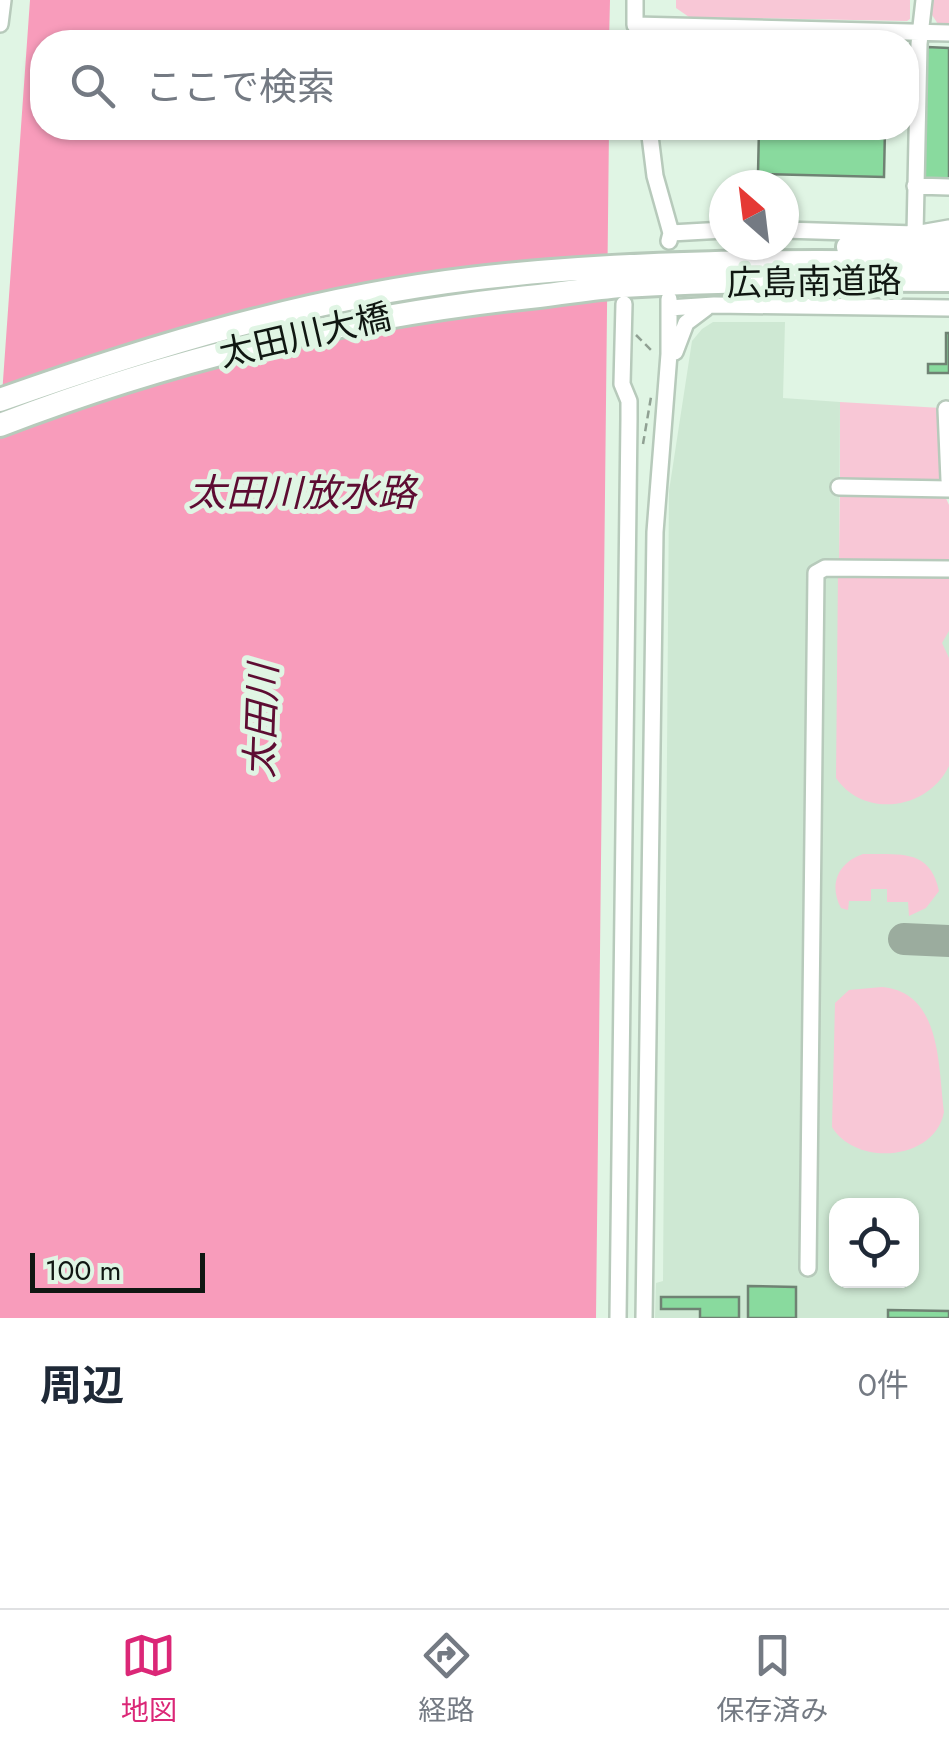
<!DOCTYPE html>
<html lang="ja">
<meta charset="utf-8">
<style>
body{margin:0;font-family:Jost,"Noto Sans JP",sans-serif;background:#f6f6f7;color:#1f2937}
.controls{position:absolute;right:30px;bottom:30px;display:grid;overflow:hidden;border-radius:20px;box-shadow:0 2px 8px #0004}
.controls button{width:90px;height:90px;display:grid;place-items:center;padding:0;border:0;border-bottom:2px solid #e0e1e3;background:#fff;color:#1f2937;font:50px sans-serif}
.compass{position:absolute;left:709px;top:170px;width:90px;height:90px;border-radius:50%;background:#fff;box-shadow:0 2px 8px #0004;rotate:332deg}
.scale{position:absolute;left:30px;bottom:25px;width:175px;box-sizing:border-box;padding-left:10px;border:5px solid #101712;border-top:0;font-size:28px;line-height:35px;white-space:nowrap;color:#101712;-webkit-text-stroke:8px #e0f5e4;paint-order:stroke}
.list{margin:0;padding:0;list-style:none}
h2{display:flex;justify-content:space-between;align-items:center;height:130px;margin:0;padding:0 40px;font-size:42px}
h2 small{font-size:32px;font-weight:400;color:#747a83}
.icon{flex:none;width:55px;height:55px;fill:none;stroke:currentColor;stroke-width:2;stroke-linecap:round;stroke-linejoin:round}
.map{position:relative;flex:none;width:949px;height:1318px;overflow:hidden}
.search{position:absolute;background:#fff;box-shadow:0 2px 8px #0004;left:30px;right:30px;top:30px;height:110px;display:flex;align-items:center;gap:25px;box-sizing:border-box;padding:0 35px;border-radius:40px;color:#747a83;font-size:38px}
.sheet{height:290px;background:#fff}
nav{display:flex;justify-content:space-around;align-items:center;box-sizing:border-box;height:140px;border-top:2px solid #e0e1e3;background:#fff;font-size:28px;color:#747a83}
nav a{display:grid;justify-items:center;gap:5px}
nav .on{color:#db2777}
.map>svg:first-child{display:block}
</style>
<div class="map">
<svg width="949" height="1318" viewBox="0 0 949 1318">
<rect width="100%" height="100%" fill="#e0f5e4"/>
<path fill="#cee8d3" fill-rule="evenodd" d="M 713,322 L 785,322 L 783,398 L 840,402 L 839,561 L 949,561 L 949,1318 L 655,1318 L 656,1283 L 663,1281 L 669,491 L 692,341 L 702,329 ZM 836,1206 L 912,1206 L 912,1280 L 836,1280 Z"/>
<path fill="#f8c7d6" d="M 676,0 L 910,0 L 910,19 L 907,21 L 689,17 L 676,8 Z
M 933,0 L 949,0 L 949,25 L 938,24 L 932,15 Z
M 840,402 L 941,408 L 942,481 L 840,480 Z
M 840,493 L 944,494 L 949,505 L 949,561 L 839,561 Z
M 838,571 L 949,574 L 949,631 L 942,643 L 949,658 L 949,766 C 928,810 864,819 836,778 Z
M 863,854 C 899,855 930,848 939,891 L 926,908 L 909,916 L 908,902 L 887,902 L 887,889 L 871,889 L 871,901 L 849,901 L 848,910 L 841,908 C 828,884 839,862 863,854 Z
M 882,987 C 942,992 938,1067 944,1112 C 935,1161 856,1167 832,1127 L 835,1003 L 849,990 Z"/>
<path fill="#f89cbb" d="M 30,0 L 610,0 L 609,42 L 42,42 L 42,128 L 609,128 L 596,1318 L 0,1318 L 0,423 Z"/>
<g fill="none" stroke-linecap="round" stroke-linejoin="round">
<path stroke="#9bac9e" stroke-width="32" d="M 904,939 L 949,941"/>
</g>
<path fill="#89da9e" stroke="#6f8273" stroke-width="2.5" d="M 927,47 L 949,48 L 949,180 L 924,180 Z
M 759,128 L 885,128 L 884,177 L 758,174 Z
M 946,333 L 949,333 L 949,373 L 928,373 L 928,364 L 946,364 Z
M 748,1286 L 796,1287 L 796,1318 L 748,1318 Z
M 661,1297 L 739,1297 L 739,1318 L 700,1318 L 700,1309 L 661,1309 Z
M 888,1310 L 949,1311 L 949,1318 L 888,1318 Z"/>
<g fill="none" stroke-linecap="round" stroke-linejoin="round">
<defs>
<path id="minor" d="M 635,0 L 635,25 L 949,33
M 0,24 L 3,0
M 649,128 L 655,176 L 671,233
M 915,186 L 949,187
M 784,230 L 915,234 L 949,228
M 915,234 L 919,44 L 924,0
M 669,241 L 671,233 L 724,230
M 669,308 L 714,305 L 949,308
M 675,352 L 686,323 L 706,308
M 946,409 L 949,480
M 839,487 L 949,489
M 808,1268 L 816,573 L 825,568 L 949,569
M 618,1318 L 629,419 L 629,401 L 622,384 L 624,304
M 644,1318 L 655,532 L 669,354 L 669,299"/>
<path id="highway" d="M 848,247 L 949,246
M 0,400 C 152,346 310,298 470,279 C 630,260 789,261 949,263
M 0,425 C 174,358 353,315 539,296 C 566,293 594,288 622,286 C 731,280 840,279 949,280"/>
</defs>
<use href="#minor" stroke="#b7cabb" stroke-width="20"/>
<use href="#highway" stroke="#b7cabb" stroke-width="28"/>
<path stroke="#90a093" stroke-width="2.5" stroke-dasharray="8 5" stroke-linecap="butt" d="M 636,335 L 654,353
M 643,444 L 651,397"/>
<use href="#minor" stroke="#fff" stroke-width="15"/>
<use href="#highway" stroke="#fff" stroke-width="22"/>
</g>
<g text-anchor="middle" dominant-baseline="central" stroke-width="10" stroke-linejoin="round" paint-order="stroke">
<g font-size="35" fill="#101712" stroke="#e0f5e4">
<text transform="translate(814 282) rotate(-1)">広島南道路</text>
<text transform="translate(305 335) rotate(-13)">太田川大橋</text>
</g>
<g font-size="38" font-style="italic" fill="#5d0c32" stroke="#e0f5e4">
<text x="302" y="492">太田川放水路</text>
<text transform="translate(261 721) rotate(-88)">太田川</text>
</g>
</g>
</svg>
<div class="controls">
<button><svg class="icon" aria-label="locate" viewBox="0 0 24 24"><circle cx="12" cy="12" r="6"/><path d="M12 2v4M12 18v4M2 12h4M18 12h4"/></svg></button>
</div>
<svg class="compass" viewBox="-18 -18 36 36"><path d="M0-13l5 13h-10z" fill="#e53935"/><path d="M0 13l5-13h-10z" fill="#747a83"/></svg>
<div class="scale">100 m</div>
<div class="search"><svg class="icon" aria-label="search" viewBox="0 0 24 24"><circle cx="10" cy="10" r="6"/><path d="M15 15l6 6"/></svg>ここで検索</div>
</div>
<section class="sheet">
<h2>周辺<small>0件</small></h2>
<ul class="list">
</ul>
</section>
<nav>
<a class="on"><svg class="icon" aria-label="map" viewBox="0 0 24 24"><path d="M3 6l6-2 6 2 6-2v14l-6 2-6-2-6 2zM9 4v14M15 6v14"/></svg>地図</a>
<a><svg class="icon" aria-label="directions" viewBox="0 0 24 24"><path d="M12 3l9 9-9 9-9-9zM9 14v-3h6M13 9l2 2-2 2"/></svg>経路</a>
<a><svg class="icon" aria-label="saved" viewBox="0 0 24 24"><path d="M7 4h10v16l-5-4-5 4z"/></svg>保存済み</a>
</nav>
